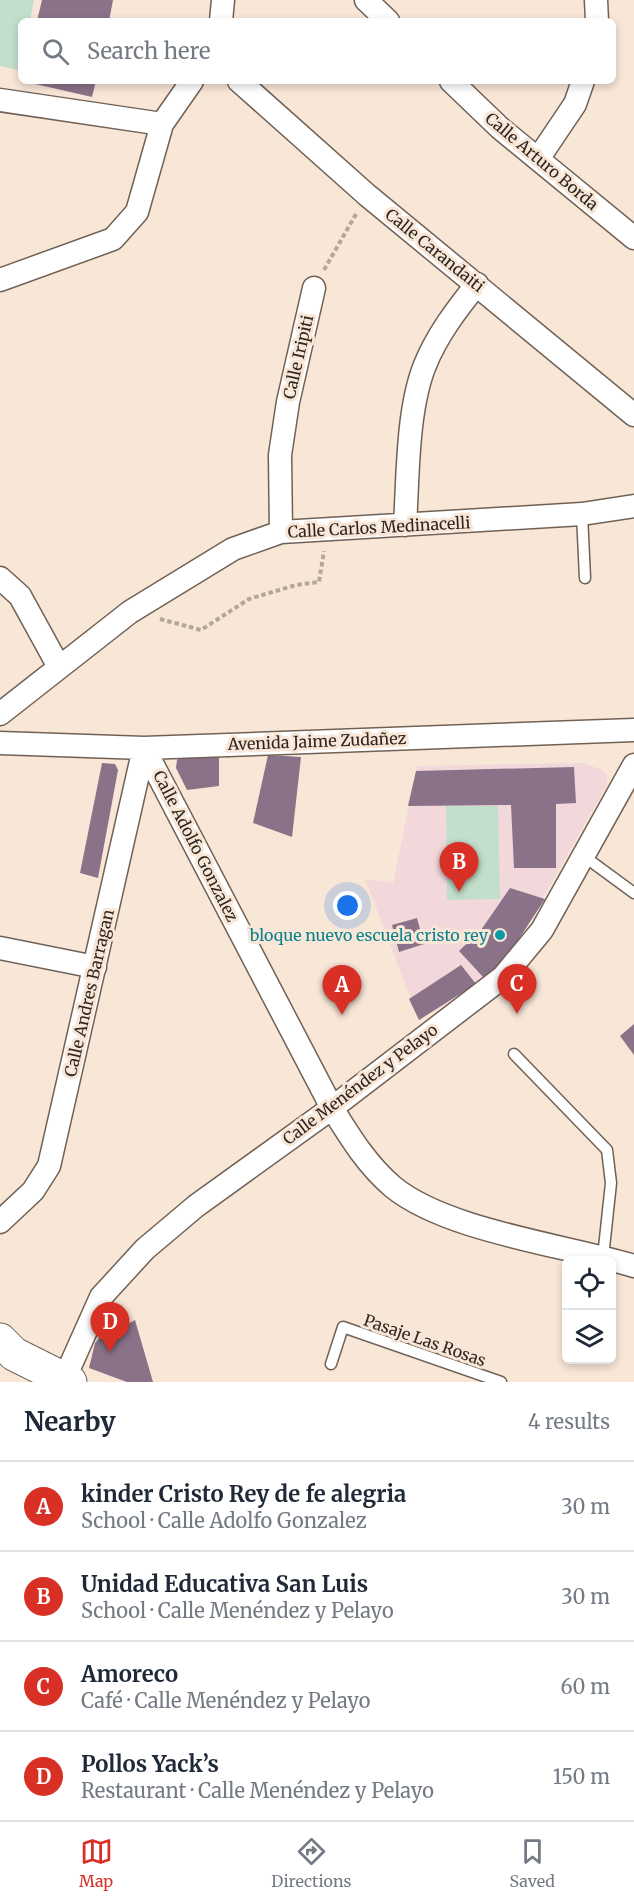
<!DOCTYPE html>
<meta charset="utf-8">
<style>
body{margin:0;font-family:Merriweather,serif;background:#f6f6f7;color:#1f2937}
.controls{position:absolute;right:18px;bottom:18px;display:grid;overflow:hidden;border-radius:9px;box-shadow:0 3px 9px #0003}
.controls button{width:54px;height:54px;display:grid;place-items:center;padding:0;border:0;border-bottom:2px solid #e0e1e3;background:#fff;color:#1f2937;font:30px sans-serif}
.you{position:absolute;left:348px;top:906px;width:21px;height:21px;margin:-15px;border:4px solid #fff;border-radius:50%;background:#1a73e8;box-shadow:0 0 0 9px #1a73e833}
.badge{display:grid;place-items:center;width:39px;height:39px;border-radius:50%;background:#d93025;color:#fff;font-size:20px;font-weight:700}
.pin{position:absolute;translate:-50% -50px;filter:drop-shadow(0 2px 3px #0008)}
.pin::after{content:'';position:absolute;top:32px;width:21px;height:18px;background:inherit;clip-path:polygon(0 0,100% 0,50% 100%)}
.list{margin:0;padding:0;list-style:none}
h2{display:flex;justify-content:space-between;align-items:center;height:78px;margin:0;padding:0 24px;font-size:26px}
h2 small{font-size:20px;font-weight:400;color:#747a83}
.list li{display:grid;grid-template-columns:39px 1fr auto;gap:18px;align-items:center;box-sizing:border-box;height:90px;padding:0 24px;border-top:2px solid #e0e1e3}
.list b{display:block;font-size:22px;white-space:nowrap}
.list p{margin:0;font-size:20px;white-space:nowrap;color:#747a83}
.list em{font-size:20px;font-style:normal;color:#747a83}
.icon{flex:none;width:33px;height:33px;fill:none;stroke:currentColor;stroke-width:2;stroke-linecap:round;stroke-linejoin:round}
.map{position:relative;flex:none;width:634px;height:1382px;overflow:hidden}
.search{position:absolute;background:#fff;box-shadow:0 3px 9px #0003;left:18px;right:18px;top:18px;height:66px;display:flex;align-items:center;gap:15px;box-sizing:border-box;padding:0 21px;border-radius:9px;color:#747a83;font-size:22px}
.sheet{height:438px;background:#fff}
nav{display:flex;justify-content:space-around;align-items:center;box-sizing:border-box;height:84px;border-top:2px solid #e0e1e3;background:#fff;font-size:16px;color:#747a83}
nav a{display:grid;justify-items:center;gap:3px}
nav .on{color:#d93025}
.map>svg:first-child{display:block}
</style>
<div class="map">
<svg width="634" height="1382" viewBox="0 0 634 1382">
<rect width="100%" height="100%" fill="#f8e6d7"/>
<path fill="#f3d8db" d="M 583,763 L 602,770 L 607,775 L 607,785 L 518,942 L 505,960 L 476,984 L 419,1020 L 365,879 L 393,883 L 417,766 Z"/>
<path fill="#c2dfcb" d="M 0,0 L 34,0 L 30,21 L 21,21 L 18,70 L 0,66 Z
M 446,806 L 498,806 L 500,899 L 447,900 Z"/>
<path fill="#8a7289" d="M 42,0 L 113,0 L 109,21 L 37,21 Z
M 22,81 L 96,81 L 92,97 Z
M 219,755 L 219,786 L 187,790 L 176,768 L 177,760 L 182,756 Z
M 268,755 L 301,757 L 292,837 L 253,823 Z
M 102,763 L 115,764 L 118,770 L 98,878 L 80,873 Z
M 574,767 L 576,803 L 556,804 L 556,868 L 514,868 L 511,805 L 408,806 L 416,771 Z
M 510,888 L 545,899 L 505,960 L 484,978 L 459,951 L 481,930 Z
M 417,918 L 424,944 L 399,952 L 392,925 Z
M 461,965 L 476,984 L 419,1020 L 409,999 Z
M 634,1024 L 634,1055 L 620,1036 Z
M 135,1320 L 153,1382 L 127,1382 L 89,1368 L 95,1343 L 113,1323 L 126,1325 Z"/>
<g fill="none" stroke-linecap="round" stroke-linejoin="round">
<defs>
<path id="service" d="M 582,514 L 585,578
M 585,857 L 634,893
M 514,1054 L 607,1150 L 611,1183 L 603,1257
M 331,1364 L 343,1327 L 501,1382"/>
<path id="minor" d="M 366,0 L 388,21
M 596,0 L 597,21
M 221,21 L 223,0
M 239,81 L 367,195 L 634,415
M 451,81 L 500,128 L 634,238
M 0,100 L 162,124
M 538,159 L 575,104 L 583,81
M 0,280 L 113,239 L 137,212 L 162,124 L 192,81
M 405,525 C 408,477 407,409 425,365 C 437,335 457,309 477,284
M 281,532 L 280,455 L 288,402 L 314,288
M 0,578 L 20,596 L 59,667
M 0,714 L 130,612 L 233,549 L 281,532 L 582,514 L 634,506
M 0,743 L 144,748 L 634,730
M 144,748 L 332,1108 C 350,1137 367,1165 393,1187 C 447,1231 565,1245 634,1266
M 0,948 L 95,967
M 0,1222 L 33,1191 L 49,1166 L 144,748
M 63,1382 L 101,1297 L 145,1249 L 196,1206 L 332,1108 L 503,977 L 542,930 L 634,765"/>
<path id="primary" d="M 0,1340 L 14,1354 L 70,1382"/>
</defs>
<use href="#service" stroke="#716155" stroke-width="13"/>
<use href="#minor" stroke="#716155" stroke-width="25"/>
<use href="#primary" stroke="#716155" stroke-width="35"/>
<path stroke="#b4a69a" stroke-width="4" stroke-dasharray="4.5 3" stroke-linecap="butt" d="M 324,270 L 356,214
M 160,619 L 201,630 L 249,599 L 296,585 L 319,582 L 324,551"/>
<use href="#service" stroke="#fff" stroke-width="10"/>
<use href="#minor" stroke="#fff" stroke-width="22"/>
<use href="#primary" stroke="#fff" stroke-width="33"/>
</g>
<circle fill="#0f9aa8" stroke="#f8e6d7" stroke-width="2" cx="500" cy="935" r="6"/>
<g text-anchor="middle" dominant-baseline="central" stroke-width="6" stroke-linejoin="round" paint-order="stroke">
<g font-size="16" fill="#2d2620" stroke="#f8e6d7">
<text transform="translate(542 161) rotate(40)">Calle Arturo Borda</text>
<text transform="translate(435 250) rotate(39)">Calle Carandaiti</text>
<text transform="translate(298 357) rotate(-77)">Calle Iripiti</text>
<text transform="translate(379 527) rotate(-3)">Calle Carlos Medinacelli</text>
<text transform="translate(317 741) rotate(-2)">Avenida Jaime Zudañez</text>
<text transform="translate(196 846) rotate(63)">Calle Adolfo Gonzalez</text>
<text transform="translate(89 993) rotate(-77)">Calle Andres Barragan</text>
<text transform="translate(360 1084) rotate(-37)">Calle Menéndez y Pelayo</text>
<text transform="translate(425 1340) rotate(19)">Pasaje Las Rosas</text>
</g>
<g font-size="16" fill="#0d838f" stroke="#f8e6d7" text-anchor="end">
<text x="488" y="935">bloque nuevo escuela cristo rey</text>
</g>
</g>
</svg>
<div class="controls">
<button><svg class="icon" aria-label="locate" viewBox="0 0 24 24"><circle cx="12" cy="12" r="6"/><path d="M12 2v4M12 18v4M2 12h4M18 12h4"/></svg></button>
<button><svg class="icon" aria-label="layers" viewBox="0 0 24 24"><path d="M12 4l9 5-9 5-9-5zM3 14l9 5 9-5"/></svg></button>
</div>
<div class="you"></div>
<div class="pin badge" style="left:342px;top:1015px">A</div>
<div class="pin badge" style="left:459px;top:892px">B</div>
<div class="pin badge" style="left:517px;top:1014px">C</div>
<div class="pin badge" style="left:110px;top:1352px">D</div>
<div class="search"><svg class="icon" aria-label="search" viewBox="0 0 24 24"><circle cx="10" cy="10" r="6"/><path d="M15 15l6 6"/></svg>Search here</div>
</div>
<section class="sheet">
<h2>Nearby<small>4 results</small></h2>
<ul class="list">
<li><span class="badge">A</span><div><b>kinder Cristo Rey de fe alegria</b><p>School · Calle Adolfo Gonzalez</p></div><em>30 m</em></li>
<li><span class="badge">B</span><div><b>Unidad Educativa San Luis</b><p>School · Calle Menéndez y Pelayo</p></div><em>30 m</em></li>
<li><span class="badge">C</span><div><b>Amoreco</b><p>Café · Calle Menéndez y Pelayo</p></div><em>60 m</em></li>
<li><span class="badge">D</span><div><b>Pollos Yack’s</b><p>Restaurant · Calle Menéndez y Pelayo</p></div><em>150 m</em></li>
</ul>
</section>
<nav>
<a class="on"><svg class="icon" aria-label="map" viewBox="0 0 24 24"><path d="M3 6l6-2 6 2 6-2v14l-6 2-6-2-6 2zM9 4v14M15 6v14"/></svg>Map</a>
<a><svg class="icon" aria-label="directions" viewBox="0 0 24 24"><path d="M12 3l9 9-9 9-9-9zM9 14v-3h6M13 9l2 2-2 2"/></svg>Directions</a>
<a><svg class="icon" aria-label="saved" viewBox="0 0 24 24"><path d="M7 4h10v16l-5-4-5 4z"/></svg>Saved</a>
</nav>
